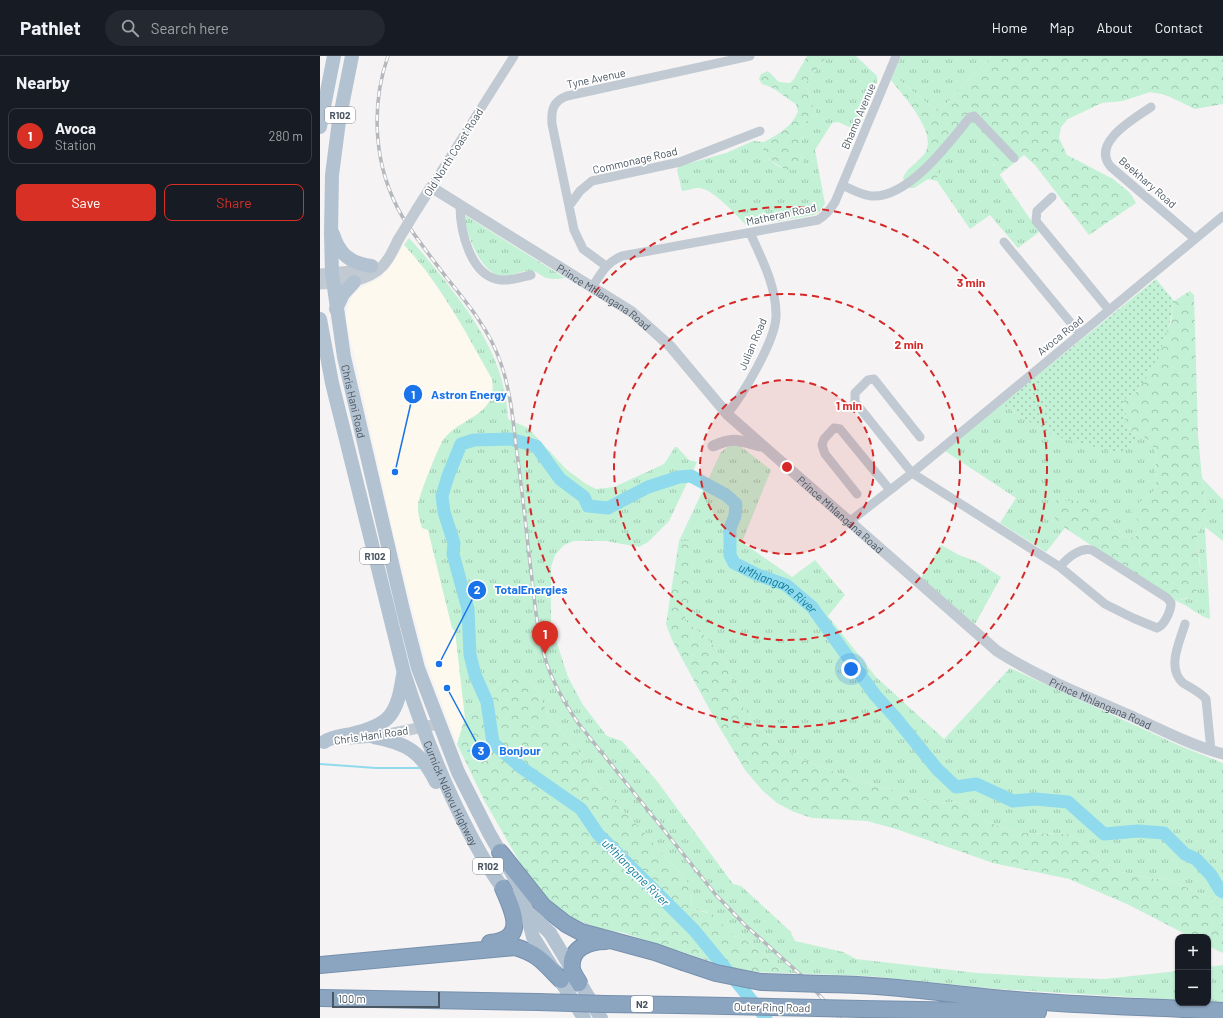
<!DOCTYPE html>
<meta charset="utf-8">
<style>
body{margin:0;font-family:Barlow,sans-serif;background:#242831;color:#f1f3f6}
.controls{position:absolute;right:12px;bottom:12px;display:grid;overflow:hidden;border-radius:8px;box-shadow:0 1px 3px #0004}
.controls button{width:36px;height:36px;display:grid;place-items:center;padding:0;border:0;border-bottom:1px solid #363941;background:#171b24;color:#f1f3f6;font:20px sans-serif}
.scale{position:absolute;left:12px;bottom:10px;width:108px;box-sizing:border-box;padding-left:4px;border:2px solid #4a5661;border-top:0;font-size:11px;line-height:14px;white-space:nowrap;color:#4a5661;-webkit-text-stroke:3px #fff;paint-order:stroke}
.you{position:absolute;left:531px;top:613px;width:14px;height:14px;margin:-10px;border:3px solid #fff;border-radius:50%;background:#1a73e8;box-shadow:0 0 0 6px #1a73e833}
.badge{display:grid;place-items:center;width:26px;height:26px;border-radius:50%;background:#d93025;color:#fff;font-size:13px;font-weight:700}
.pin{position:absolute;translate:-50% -33px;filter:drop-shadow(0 1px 2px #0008)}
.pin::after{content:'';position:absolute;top:21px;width:14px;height:12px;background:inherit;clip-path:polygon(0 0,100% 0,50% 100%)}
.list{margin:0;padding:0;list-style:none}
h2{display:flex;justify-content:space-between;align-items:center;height:52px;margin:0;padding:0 16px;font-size:17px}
h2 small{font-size:13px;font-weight:400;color:#9ea1a6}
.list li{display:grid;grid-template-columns:26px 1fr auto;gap:12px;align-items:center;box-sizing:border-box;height:56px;margin:0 8px 8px;padding:0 8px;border:1px solid #363941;border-radius:8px}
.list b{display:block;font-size:15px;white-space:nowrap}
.list p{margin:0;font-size:13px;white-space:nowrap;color:#9ea1a6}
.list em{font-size:13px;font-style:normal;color:#9ea1a6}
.actions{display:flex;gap:8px;padding:12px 16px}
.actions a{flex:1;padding:9px 0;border:1px solid #d93025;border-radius:8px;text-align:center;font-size:14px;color:#d93025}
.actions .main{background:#d93025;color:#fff}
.icon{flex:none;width:22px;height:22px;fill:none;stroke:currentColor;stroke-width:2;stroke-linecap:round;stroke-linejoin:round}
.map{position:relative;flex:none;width:903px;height:962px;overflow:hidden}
header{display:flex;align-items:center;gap:24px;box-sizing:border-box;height:56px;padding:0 20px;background:#171b24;border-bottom:1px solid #363941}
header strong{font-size:19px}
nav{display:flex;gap:22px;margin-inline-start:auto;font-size:14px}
.search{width:280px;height:36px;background:#242831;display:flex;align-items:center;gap:10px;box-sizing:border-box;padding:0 14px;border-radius:22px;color:#9ea1a6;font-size:15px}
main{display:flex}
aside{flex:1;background:#171b24}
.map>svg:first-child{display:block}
</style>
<header>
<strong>Pathlet</strong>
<div class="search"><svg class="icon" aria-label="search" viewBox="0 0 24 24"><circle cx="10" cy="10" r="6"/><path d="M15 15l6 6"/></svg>Search here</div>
<nav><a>Home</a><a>Map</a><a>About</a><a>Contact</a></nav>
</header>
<main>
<aside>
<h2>Nearby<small></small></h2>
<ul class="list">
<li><span class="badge">1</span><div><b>Avoca</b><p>Station</p></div><em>280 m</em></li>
</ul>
<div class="actions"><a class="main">Save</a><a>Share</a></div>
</aside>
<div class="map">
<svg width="903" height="962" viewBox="0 0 903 962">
<defs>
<pattern id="grass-tufts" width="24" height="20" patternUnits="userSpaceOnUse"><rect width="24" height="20" fill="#c3f1d5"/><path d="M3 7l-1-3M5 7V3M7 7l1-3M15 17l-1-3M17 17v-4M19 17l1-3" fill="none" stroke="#a0c6b0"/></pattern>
<pattern id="forest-crowns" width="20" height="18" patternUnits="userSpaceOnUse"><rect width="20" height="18" fill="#c3f1d5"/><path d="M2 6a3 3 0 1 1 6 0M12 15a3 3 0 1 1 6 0" fill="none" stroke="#a0c6b0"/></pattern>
<pattern id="park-dots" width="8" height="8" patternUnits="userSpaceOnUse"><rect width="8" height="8" fill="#c3f1d5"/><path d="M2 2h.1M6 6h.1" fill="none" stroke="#a0c6b0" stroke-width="1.8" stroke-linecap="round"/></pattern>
</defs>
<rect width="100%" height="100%" fill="#f5f3f3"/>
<path fill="#fdf9ef" d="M 84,189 L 101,207 L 143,271 L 172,323 L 173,328 L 171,343 L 162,355 L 108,474 L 132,571 L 135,575 L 141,615 L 145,662 L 137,688 L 106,606 L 74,480 L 26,263 L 28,248 L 33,239 L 40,232 L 58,223 L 67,215 Z"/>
<path fill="url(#grass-tufts)" d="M 507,0 L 536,0 L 557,20 L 557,26 L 538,75 L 518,66 L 512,67 L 495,94 L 505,148 L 499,156 L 494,159 L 431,170 L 426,169 C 416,159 391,130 377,132 C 372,132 368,135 362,135 L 357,114 L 359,110 L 406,97 L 433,85 L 444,86 L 443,96 C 458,113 463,117 483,106 C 479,95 482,83 482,71 L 486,65 L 498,61 L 491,46 L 486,27 Z
M 581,0 L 672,0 L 618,56 L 573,19 Z
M 658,59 L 683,85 L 673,109 L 719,176 L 698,192 L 670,159 L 650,173 L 617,125 L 617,110 L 625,87 Z
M 143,158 L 245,222 C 238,223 231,224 224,221 C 219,218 216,215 211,215 C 201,214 193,220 184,220 C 160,220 147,177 143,158 Z
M 89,182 C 102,196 114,211 126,226 C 158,267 186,309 188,363 L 208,372 L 246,413 L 266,428 L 276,433 L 294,431 L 344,408 L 355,391 L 357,391 L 369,404 L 377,406 L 349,465 L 328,486 L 319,491 L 286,485 L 254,485 L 244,489 L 235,499 L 231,511 L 231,569 L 248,621 L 263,649 L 287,680 L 302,685 L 337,725 L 413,828 L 421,830 L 470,875 L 475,885 L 523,896 L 536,903 L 657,917 L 727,921 L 784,923 L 858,915 L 858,944 L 678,933 L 549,920 L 465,917 L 446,900 L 425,884 L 414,880 L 387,856 L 372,853 L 371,840 L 367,825 L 323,775 L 276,727 L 264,702 L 229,660 L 217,634 L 200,616 L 186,621 L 145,662 L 135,575 L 132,572 L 108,474 L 102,472 C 100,465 97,455 98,448 C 99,439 118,392 123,384 C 140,361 179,360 172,323 C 146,277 121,228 84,189 Z
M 682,348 L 720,373 L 816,380 L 807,371 L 827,383 L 835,394 L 836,429 L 833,436 L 812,453 L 820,469 L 819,477 L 814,482 L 803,480 L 787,460 L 788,450 L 729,457 L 745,472 L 726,496 L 680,467 L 696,442 L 625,395 Z
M 410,389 L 420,390 L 451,414 L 422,486 L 472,521 L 495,504 L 525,539 L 508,560 L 556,621 L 624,683 L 690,612 L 858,689 L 903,707 L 903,851 L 894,843 L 844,822 L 835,823 L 803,816 L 788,808 L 757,783 L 747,778 L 705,777 L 683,772 L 666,765 L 638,746 L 617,747 L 599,743 L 567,732 L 538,725 L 488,706 L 469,696 L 436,669 L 420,647 L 406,606 L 386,581 L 365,565 L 369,485 L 359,485 L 401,396 Z
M 882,422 L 903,444 L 903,485 L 885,471 L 890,563 C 876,559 870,550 856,545 L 867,542 L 881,518 L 877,479 L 886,453 Z
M 621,489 L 639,499 L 658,506 L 681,521 L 655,568 L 601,522 Z
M 903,909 L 903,946 L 888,945 L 888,911 Z"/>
<path fill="url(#forest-crowns)" d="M 487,0 L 507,0 L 486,27 L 491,46 L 498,61 L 493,66 L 486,65 L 482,71 C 482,83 479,95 483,106 C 475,125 451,106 443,96 L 444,86 C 459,78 471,71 478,56 L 476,48 C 464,41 455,31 442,28 L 439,23 L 441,18 L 448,15 L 459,26 L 470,27 L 474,23 Z
M 672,0 L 903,0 L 903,48 L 875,53 L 846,39 L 830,36 L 803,45 L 782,47 L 748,63 L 741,71 L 739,82 L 747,99 L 793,123 L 810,137 L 816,147 L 769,179 L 715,109 L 704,99 L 678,120 C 668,101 676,102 683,85 L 658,59 C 631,82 619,86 617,125 L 608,123 L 594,132 L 588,132 L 583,122 C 587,111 598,107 605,97 C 618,76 583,40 571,24 L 573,19 L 618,56 Z
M 870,235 L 874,239 L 878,379 L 882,422 L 886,453 L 877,479 L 881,523 L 877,534 L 871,540 L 856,545 L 745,472 L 729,457 L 731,449 L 737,444 L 786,447 L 788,450 L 787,460 L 803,480 L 814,482 L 819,477 C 820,467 818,462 811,456 L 812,452 L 833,436 L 836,429 L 835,394 L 827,383 L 807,371 L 805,364 L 806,357 L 803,346 L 805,343 L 818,335 L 851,266 L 854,245 Z
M 359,485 L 369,485 L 372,489 C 373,514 366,539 365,565 L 386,581 L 406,606 L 420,647 L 436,669 L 469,696 L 488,706 L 538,725 L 567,732 L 599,743 L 617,747 L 638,746 L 666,765 L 683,772 L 705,777 L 747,778 L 757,783 L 788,808 L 803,816 L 835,823 L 844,822 L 894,843 L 903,851 L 903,897 L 888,890 L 888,881 L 871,881 L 809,849 L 749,823 L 673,807 L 576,773 L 547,765 L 492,762 L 474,756 L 457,747 L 443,735 L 425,714 L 398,669 L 352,584 L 346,568 Z
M 195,615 L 200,616 L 217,634 L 229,660 L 264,702 L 276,727 L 323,775 L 367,825 L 370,832 L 372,853 L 392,858 L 414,880 L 425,884 L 446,900 L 465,917 L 438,916 L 408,911 L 304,877 L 277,872 L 246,859 L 227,845 L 206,817 L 164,744 L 137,688 L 145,662 L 186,621 Z"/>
<path fill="url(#park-dots)" d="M 836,223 L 854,245 C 850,276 837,307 819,333 C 815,339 807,339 803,346 L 806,357 L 805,364 L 807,371 L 816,380 L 816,386 L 811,392 L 798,397 L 738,381 L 720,373 L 682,348 Z"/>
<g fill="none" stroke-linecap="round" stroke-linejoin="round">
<path stroke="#90daee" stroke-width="2" d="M 148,695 L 173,687
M 0,708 L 56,712 L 99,712"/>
<path stroke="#90daee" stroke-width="13" id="s1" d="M 446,962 L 374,874 L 278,778 L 261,753 L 202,712 L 173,687 L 167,646 L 155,619 L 150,599 L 148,553 L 133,498 L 134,487 L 124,456 L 122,440 L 128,420 L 141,388 L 154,384 L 190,383 L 216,390 L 240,423 L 264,441 L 268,450 L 288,452 L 328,431 L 359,421 L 371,420 L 406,439 L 416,448 L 415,460 L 410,472 L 410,499 L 414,507 L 438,519 L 466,529 L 492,551 L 555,639 L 575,661 L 617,713 L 636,731 L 656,728 L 693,745 L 715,743 L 748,746 L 784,778 L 818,775 L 844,777 L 865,798 L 876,803 L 891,819 L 900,834 L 903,836"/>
<defs>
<path id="motorway" d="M 180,796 L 223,850 L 246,868 L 261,876 L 335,896 L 363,906
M 170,887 C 208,883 193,855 183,832
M 0,909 L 195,891 C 218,897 225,908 241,924
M 259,927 C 257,923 253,918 252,913 C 249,892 269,885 286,885
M 503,928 C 568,928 632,939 696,944 C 765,950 834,951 903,955
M 0,942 L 218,946
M 286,948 L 358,949
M 542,953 L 718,956"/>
</defs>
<use href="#motorway" stroke="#7690ad" stroke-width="18"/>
<path stroke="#c1cad2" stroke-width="9" d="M 831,51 C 814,63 770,87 791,111 L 874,182
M 522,129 C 531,133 541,139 551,140 C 588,143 630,86 650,61 L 654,60 L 694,102
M 111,131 L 194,0
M 732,141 L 717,155 L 716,165 L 789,254
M 140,149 C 140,174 150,221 181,224 C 191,225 202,221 211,219
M 249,150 L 260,135 L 272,125 L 360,106 L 440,75
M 684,186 L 760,278
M 286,210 L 263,193 L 254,174 L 232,68 C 231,54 233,45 247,40 L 430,0
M 273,230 C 281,217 287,206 302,200 L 498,164 C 506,159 510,154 515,146 L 576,0
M 407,358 C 423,339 455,285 456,261 C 457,232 442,203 430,177
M 600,381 L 554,323 L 548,324 L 535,337 L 535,346 L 592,417 L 740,511 L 785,548 L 813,562 L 837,572 C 845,569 851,554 851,547 L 847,542 L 772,494 C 760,491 747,502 740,511
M 537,438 L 505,398 L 502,389 L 504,383 L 514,372 L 520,373 L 570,434
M 529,466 L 592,417 L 903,160
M 865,568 C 860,585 846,612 863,627 C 871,632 880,636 886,643 L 891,695"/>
<g stroke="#c1cad2" stroke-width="11">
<path id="s2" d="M 97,153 L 111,131 L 312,256 L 350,290 L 407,358 L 677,595 C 718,621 763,639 807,658 C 838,672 870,689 903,698"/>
<path d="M 0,218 L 41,214 L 53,209"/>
<path d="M 0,228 C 25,226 53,227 68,203 C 72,197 75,190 78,184"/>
<path d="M 393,390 C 414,381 418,384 440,390"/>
<path d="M 30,683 L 54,681 L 118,668"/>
</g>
<g stroke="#b3c2d1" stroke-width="14">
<path id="s3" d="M 32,0 L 19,65 L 12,119 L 11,177 L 12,217 L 24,301 L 83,554 L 98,612 L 138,716 L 169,777 L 200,831 L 213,881 L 264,962"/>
<path d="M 0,71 L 14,0"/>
<path d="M 13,178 C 19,198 30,207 51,210"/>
<path d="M 16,253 L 23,238 L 34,226"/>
<path id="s4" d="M 0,263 L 12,327 L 84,617 C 102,673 123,727 150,778 C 161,799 173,821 189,840"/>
<path d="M 54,681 C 87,687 101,696 116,726"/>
<path d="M 4,686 C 13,680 21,680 31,678 C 71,669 77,658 83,619"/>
<path d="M 204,854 L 215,862 L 230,877 L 281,962"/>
</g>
<use href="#motorway" stroke="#8ba5c1" stroke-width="16"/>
<defs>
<path id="rail" d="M 68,0 C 50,52 54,112 82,160 C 95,181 111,201 126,221 C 147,247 169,273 180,305 C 190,332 193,362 196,390 C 202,432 206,473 211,515 C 215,547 217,580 228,611 C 235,631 246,649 258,667 L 396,839 L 425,869 L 481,919 L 520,962"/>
</defs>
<use href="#rail" stroke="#b5b8bd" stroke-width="3.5"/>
<use href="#rail" stroke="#fff" stroke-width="2" stroke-dasharray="6" stroke-linecap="butt"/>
<defs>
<path id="motorway-bridge" d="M 363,906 L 396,917 L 441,926 L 503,928
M 218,946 L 286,948
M 358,949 L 542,953"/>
</defs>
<use href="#motorway-bridge" stroke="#7690ad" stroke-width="18" stroke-linecap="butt"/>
<path stroke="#c1cad2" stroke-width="11" d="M 78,184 L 97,153"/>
<use href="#motorway-bridge" stroke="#8ba5c1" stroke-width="16"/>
</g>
<circle cx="467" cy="411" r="87" fill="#d62828" fill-opacity=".12"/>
<g fill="none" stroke="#d62828" stroke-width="2" stroke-dasharray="7 5">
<circle cx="467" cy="411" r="87"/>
<circle cx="467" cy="411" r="173"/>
<circle cx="467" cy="411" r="260"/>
</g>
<g text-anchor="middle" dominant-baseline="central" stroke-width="3.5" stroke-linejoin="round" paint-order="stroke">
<g fill="#fff" stroke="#808990" stroke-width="1">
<rect x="5" y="51" width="30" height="16" rx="3"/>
<rect x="40" y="492" width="30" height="16" rx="3"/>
<rect x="153" y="802" width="30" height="16" rx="3"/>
<rect x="311" y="940" width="22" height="16" rx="3"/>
</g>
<g font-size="10" font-weight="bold" fill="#4a5661">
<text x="20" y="59">R102</text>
<text x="55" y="500">R102</text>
<text x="168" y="810">R102</text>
<text x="322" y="948">N2</text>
</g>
<g font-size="11" fill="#4a5661" stroke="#fff">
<text transform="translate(276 22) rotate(-12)">Tyne Avenue</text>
<text transform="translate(538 60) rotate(-67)">Bhamo Avenue</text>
<text transform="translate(133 96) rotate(-58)">Old North Coast Road</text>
<text transform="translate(315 104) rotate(-13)">Commonage Road</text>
<text transform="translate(828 126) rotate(41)">Beekhary Road</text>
<text transform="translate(461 158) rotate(-12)">Matheran Road</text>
<text stroke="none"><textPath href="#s2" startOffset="231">Prince Mhlangana Road</textPath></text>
<text transform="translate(740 279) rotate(-39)">Avoca Road</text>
<text transform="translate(432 288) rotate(-67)">Julian Road</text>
<text stroke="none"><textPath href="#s3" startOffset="349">Chris Hani Road</textPath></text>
<text stroke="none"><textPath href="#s2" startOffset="554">Prince Mhlangana Road</textPath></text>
<text stroke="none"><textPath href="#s2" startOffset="878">Prince Mhlangana Road</textPath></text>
<text transform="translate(51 679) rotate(-8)">Chris Hani Road</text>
<text stroke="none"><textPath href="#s4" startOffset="493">Curnick Ndlovu Highway</textPath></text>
<text transform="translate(452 951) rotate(1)">Outer Ring Road</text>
</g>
<g font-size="12" font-style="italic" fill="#0c7c9b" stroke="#fff">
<text stroke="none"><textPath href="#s1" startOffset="1132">uMhlangane River</textPath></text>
<text transform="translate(316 816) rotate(45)">uMhlangane River</text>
</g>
</g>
<circle cx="467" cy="411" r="6" fill="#d62828" stroke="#fff" stroke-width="2"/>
<g font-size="12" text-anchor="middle" font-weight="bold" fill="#d62828" stroke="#fff" stroke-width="3.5" stroke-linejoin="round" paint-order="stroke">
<text x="651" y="231">3 min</text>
<text x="589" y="293">2 min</text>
<text x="529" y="354">1 min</text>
</g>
<path fill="none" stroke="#1a73e8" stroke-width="1.5" d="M75 416L93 338M119 608L157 534M127 632L161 695"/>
<g fill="#1a73e8" stroke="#fff" stroke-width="1.5">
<circle cx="75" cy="416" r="4"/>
<circle cx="119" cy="608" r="4"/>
<circle cx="127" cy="632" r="4"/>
<circle cx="93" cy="338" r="10"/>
<circle cx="157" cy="534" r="10"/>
<circle cx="161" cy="695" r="10"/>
</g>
<g font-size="12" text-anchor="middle" font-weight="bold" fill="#fff">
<text x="93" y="343">1</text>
<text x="157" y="538">2</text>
<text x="161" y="699">3</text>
</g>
<g font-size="12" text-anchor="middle" font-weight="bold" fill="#1a73e8" stroke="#fff" stroke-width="3.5" stroke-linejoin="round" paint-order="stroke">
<text x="149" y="343">Astron Energy</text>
<text x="211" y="538">TotalEnergies</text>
<text x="200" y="699">Bonjour</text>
</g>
</svg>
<div class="controls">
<button>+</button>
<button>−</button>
</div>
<div class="scale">100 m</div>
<div class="you"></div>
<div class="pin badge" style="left:225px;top:598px">1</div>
</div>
</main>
